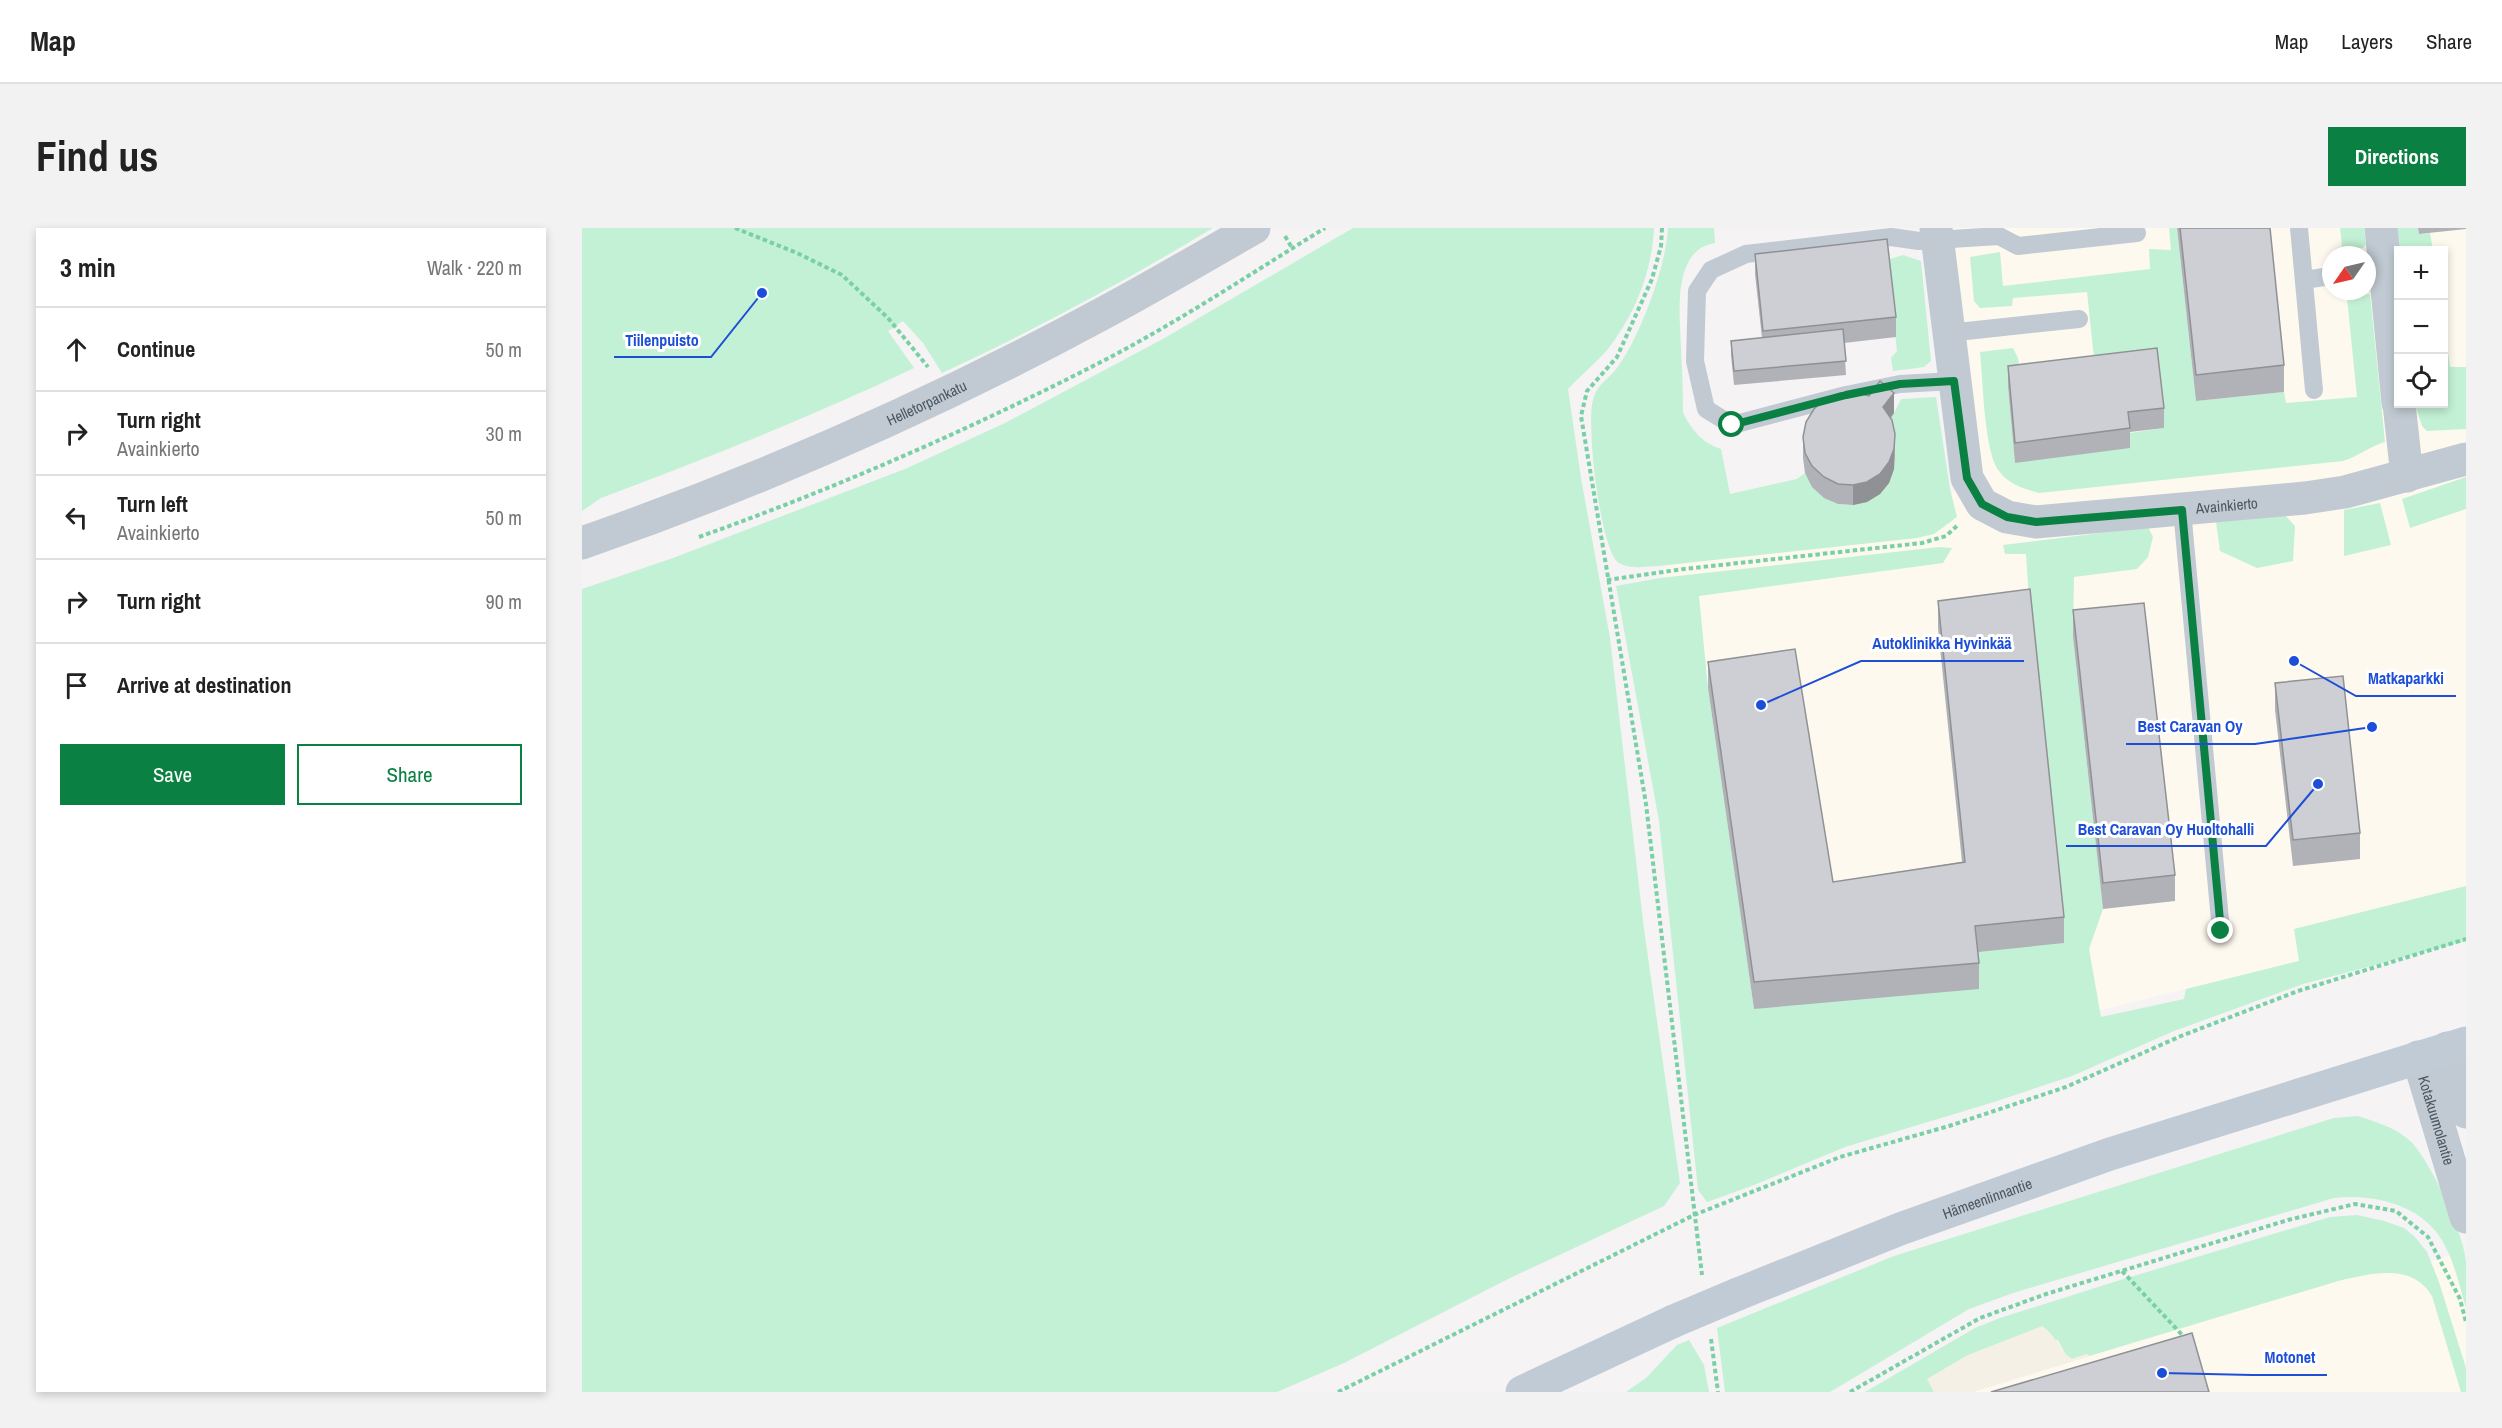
<!DOCTYPE html>
<meta charset="utf-8">
<style>
body{margin:0;font-family:"Archivo Narrow",sans-serif;background:#f2f2f2;color:#222}
.controls{position:absolute;right:18px;top:18px;display:grid;overflow:hidden;border-radius:0px;box-shadow:0 3px 9px #0003}
.controls button{width:54px;height:54px;display:grid;place-items:center;padding:0;border:0;border-bottom:2px solid #e0e0e0;background:#fff;color:#222;font:30px sans-serif}
.compass{position:absolute;left:1740px;top:18px;width:54px;height:54px;border-radius:50%;background:#fff;box-shadow:0 3px 9px #0003;rotate:236deg}
.stop{position:absolute;width:18px;height:18px;margin:-14px;border:4px solid #0b8043;border-radius:50%;background:#fff}
.stop.end{background:#0b8043;border-color:#fff;box-shadow:0 2px 6px #0008}
.list{margin:0;padding:0;list-style:none}
h2{display:flex;justify-content:space-between;align-items:center;height:78px;margin:0;padding:0 24px;font-size:26px}
h2 small{font-size:20px;font-weight:400;color:#767676}
.list li{display:grid;grid-template-columns:39px 1fr auto;gap:18px;align-items:center;box-sizing:border-box;height:84px;padding:0 24px;border-top:2px solid #e0e0e0}
.list b{display:block;font-size:22px;white-space:nowrap}
.list p{margin:0;font-size:20px;white-space:nowrap;color:#767676}
.list em{font-size:20px;font-style:normal;color:#767676}
.actions{display:flex;gap:12px;padding:18px 24px}
.actions a{flex:1;padding:14px 0;border:2px solid #0b8043;border-radius:0px;text-align:center;font-size:21px;color:#0b8043}
.actions .main{background:#0b8043;color:#fff}
.icon{flex:none;width:33px;height:33px;fill:none;stroke:currentColor;stroke-width:2;stroke-linecap:round;stroke-linejoin:round}
.map{position:relative;flex:none;width:1884px;height:1164px;overflow:hidden;border-radius:0px}
header{display:flex;align-items:center;gap:36px;box-sizing:border-box;height:84px;padding:0 30px;background:#fff;border-bottom:2px solid #e0e0e0}
header strong{font-size:28px}
nav{display:flex;gap:33px;margin-inline-start:auto;font-size:21px}
.intro{display:flex;align-items:center;justify-content:space-between;box-sizing:border-box;height:144px;padding:0 36px}
h1{margin:0;font-size:42px}
.button{padding:15px 27px;border-radius:0px;background:#0b8043;color:#fff;font-size:21px;font-weight:700}
main{display:flex;gap:36px;padding:0 36px}
aside{flex:1;background:#fff;border-radius:0px;box-shadow:0 3px 9px #0003}
.map>svg:first-child{display:block}
</style>
<header>
<strong>Map</strong>
<nav><a>Map</a><a>Layers</a><a>Share</a></nav>
</header>
<div class="intro"><h1>Find us</h1><a class="button">Directions</a></div>
<main>
<aside>
<h2>3 min<small>Walk · 220 m</small></h2>
<ul class="list">
<li><svg class="icon" aria-label="ahead" viewBox="0 0 24 24"><path d="M12 20V5M6 11l6-6 6 6"/></svg><div><b>Continue</b></div><em>50 m</em></li>
<li><svg class="icon" aria-label="right" viewBox="0 0 24 24"><path d="M7 20v-9h11M14 6l5 5-5 5"/></svg><div><b>Turn right</b><p>Avainkierto</p></div><em>30 m</em></li>
<li><svg class="icon" aria-label="left" viewBox="0 0 24 24"><path d="M17 20v-9H6M10 6l-5 5 5 5"/></svg><div><b>Turn left</b><p>Avainkierto</p></div><em>50 m</em></li>
<li><svg class="icon" aria-label="right" viewBox="0 0 24 24"><path d="M7 20v-9h11M14 6l5 5-5 5"/></svg><div><b>Turn right</b></div><em>90 m</em></li>
<li><svg class="icon" aria-label="arrive" viewBox="0 0 24 24"><path d="M6 21V4h12l-3 4 3 4H6"/></svg><div><b>Arrive at destination</b></div></li>
</ul>
<div class="actions"><a class="main">Save</a><a>Share</a></div>
</aside>
<div class="map">
<svg width="1884" height="1164" viewBox="0 0 1884 1164">
<rect width="100%" height="100%" fill="#f5f3f3"/>
<path fill="#fdf9ef" fill-rule="evenodd" d="M 1354,0 L 1884,0 L 1884,691 L 1516,783 L 1146,808 L 1080,329 L 1334,302 L 1385,250 ZM 1816,22 L 1862,22 L 1862,176 L 1816,176 ZM 1749,27 L 1785,27 L 1785,63 L 1749,63 Z
M 1881,1023 L 1884,1031 L 1884,1164 L 1391,1164 L 1756,1053 L 1790,1045 L 1814,1045 Z"/>
<path fill="#c3f1d5" d="M 0,0 L 631,0 C 543,53 453,102 360,145 L 341,115 L 321,93 L 306,103 L 332,140 C 229,189 125,230 19,270 L 0,283 Z
M 771,0 L 1072,0 C 1070,44 1053,86 1026,121 C 1014,135 999,147 986,161 L 999,250 L 1028,410 L 1062,701 L 1098,955 L 1082,978 L 926,1051 L 762,1135 L 695,1164 L 0,1164 L 0,361 L 91,330 L 323,241 L 423,195 L 579,112 Z
M 1086,0 L 1132,0 L 1133,15 C 1089,22 1098,88 1099,120 C 1100,141 1101,163 1101,185 C 1111,203 1119,214 1139,221 L 1148,266 L 1215,251 L 1223,245 C 1242,283 1280,288 1307,255 L 1301,199 L 1312,185 L 1319,171 L 1354,169 L 1368,261 L 1375,289 L 1352,306 L 1335,310 L 1077,338 C 1065,338 1048,342 1037,335 C 1018,323 1004,195 1011,172 C 1016,155 1025,153 1035,140 C 1058,109 1084,39 1086,0 Z
M 1587,0 L 1595,0 L 1614,173 L 1702,164 L 1704,175 L 1775,169 L 1765,70 L 1788,66 L 1803,214 C 1788,218 1777,228 1761,233 L 1457,265 C 1442,261 1426,256 1417,243 C 1402,224 1401,151 1398,124 L 1431,120 L 1436,130 L 1440,157 L 1426,159 L 1433,235 L 1547,205 L 1582,200 L 1514,149 L 1505,64 L 1431,70 L 1430,78 L 1398,80 L 1392,73 L 1388,29 L 1418,24 L 1421,58 L 1568,41 L 1567,21 L 1589,22 Z
M 1758,0 L 1782,0 L 1784,16 L 1781,20 L 1760,19 Z
M 1814,0 L 1836,0 L 1837,6 L 1848,5 L 1851,22 L 1816,22 Z
M 1321,27 L 1339,33 L 1349,133 L 1342,139 L 1311,143 L 1309,130 L 1315,123 L 1305,32 Z
M 1862,96 L 1868,139 L 1884,139 L 1884,201 L 1845,203 L 1840,198 L 1833,176 L 1862,176 Z
M 1884,249 L 1884,281 L 1828,300 L 1820,271 Z
M 1798,275 L 1809,317 L 1762,328 L 1762,282 Z
M 1702,286 L 1713,298 L 1711,333 L 1675,340 L 1638,323 L 1634,294 Z
M 1566,299 L 1571,309 L 1566,329 L 1555,341 L 1492,349 L 1491,409 L 1521,681 L 1507,721 L 1519,789 L 1602,771 L 1604,761 L 1717,733 L 1712,701 L 1884,658 L 1884,713 L 1721,756 L 1592,803 L 1490,848 L 1412,874 L 1263,919 L 1172,957 L 1125,974 L 1116,962 L 1077,593 L 1034,358 L 1078,350 L 1357,319 L 1370,320 L 1361,335 L 1117,368 L 1126,460 L 1172,781 L 1393,725 L 1448,387 L 1444,326 L 1423,326 L 1421,317 Z
M 1776,888 C 1794,894 1812,899 1827,912 C 1847,929 1882,1006 1884,1033 C 1884,1048 1884,1064 1884,1080 C 1878,1059 1872,1033 1861,1014 C 1841,977 1791,965 1752,970 L 1434,1064 L 1387,1081 L 1248,1164 L 1143,1164 L 1135,1100 L 1312,1028 L 1752,890 Z
M 1775,987 L 1802,993 L 1822,1000 L 1833,1009 L 1845,1024 L 1857,1054 L 1884,1140 L 1884,1164 L 1879,1164 L 1850,1068 C 1829,1034 1789,1046 1756,1053 L 1507,1128 L 1505,1126 L 1490,1131 L 1484,1127 L 1476,1112 L 1386,1127 L 1346,1151 L 1352,1164 L 1283,1164 L 1393,1100 L 1418,1090 L 1535,1053 L 1748,989 Z
M 1107,1112 L 1122,1137 L 1127,1164 L 1044,1164 L 1064,1150 L 1095,1117 Z"/>
<path fill="#f5f0e5" d="M 1460,1098 C 1475,1108 1479,1125 1490,1131 L 1505,1126 L 1507,1128 L 1391,1164 L 1352,1164 L 1345,1151 L 1386,1127 Z"/>
<g fill="none" stroke-linecap="round" stroke-linejoin="round">
<path stroke="#7ad0a6" stroke-width="4" stroke-dasharray="4.5 3" stroke-linecap="butt" d="M 153,0 L 215,25 L 260,47 L 306,90 L 346,139
M 1080,0 L 1079,18 L 1070,51 L 1035,129 L 1005,163 L 999,188 L 1064,576 L 1120,1047
M 703,8 L 710,20
M 117,309 C 254,260 387,202 517,135 C 595,95 668,46 743,0
M 1025,352 L 1102,341 L 1340,315 L 1364,308 L 1377,296
M 1540,1043 L 1603,1110
M 1129,1111 L 1136,1164
M 756,1164 L 1112,987 L 1258,929 L 1367,898 L 1484,859 L 1599,808 L 1716,763 L 1884,711
M 1268,1164 L 1398,1090 L 1464,1066 L 1706,992 L 1773,976 L 1814,983 L 1846,1009 L 1878,1071 L 1884,1094"/>
<path stroke="#c1cad2" stroke-width="18" d="M 1717,0 L 1732,162
M 1722,52 L 1749,48
M 1366,105 L 1497,91
M 1372,153 L 1318,156 L 1264,167 L 1150,197 L 1124,181 L 1113,133 L 1115,63 L 1129,42 L 1164,26 L 1309,9 L 1337,13 L 1417,8 L 1436,18 L 1555,5
M 1600,282 L 1639,703"/>
<g stroke="#c1cad2" stroke-width="33">
<path id="s1" d="M 1354,0 L 1385,250 L 1400,276 L 1425,289 L 1454,294 L 1723,270 L 1763,264 L 1884,231"/>
<path d="M 1799,0 L 1816,175"/>
<path d="M 1817,176 L 1825,248"/>
<path d="M 1865,820 L 1884,884"/>
<path id="s2" d="M 1836,829 L 1884,989"/>
</g>
<path stroke="#c1cad2" stroke-width="33" id="s3" d="M 0,315 C 175,254 351,177 514,89 C 567,61 619,30 672,0"/>
<g stroke="#c1cbd6" stroke-width="33">
<path id="s4" d="M 1156,1066 L 1318,1001 L 1528,926 L 1884,815"/>
<path d="M 940,1164 L 1092,1093"/>
</g>
<path stroke="#c1cbd6" stroke-width="33" d="M 1092,1093 L 1156,1066"/>
</g>
<path fill="#b0b2b7" d="M 1595,0 L 1688,0 L 1702,137 L 1702,164 L 1614,173 Z
M 1836,0 L 1884,0 L 1884,1 L 1837,6 Z
M 1173,26 L 1314,89 L 1314,109 L 1262,115 L 1264,147 L 1152,157 L 1149,127 L 1149,113 L 1180,110 L 1173,46 Z
M 1426,138 L 1582,180 L 1582,200 L 1548,204 L 1548,220 L 1433,235 L 1426,159 Z
M 1312,185 L 1309,190 L 1313,227 L 1312,241 L 1307,255 L 1298,266 L 1285,274 L 1271,277 L 1256,276 L 1242,270 L 1230,259 L 1223,245 L 1221,230 L 1221,209 Z
M 1356,373 L 1482,689 L 1482,715 L 1396,724 L 1397,735 L 1397,761 L 1172,781 L 1126,460 L 1126,434 L 1251,654 L 1380,634 L 1356,400 Z
M 1491,382 L 1593,647 L 1593,673 L 1521,681 L 1491,409 Z
M 1693,455 L 1778,605 L 1778,631 L 1711,638 L 1693,482 Z"/>
<path fill="#909195" d="M 1312,165 L 1312,185 L 1301,199 L 1301,179 Z
M 1313,206 L 1312,241 L 1307,255 L 1298,266 L 1285,274 L 1271,277 L 1271,257 Z"/>
<path fill="#cdcfd5" stroke="#909195" stroke-width="1.5" d="M 1598,0 L 1688,0 L 1702,137 L 1614,147 Z
M 1305,11 L 1314,89 L 1181,103 L 1173,26 Z
M 1261,101 L 1264,133 L 1152,143 L 1149,113 Z
M 1575,120 L 1582,180 L 1546,184 L 1548,200 L 1433,215 L 1426,138 Z
M 1298,153 L 1312,165 L 1301,179 L 1310,192 L 1313,206 L 1312,221 L 1307,234 L 1298,246 L 1285,254 L 1271,257 L 1256,256 L 1242,249 L 1230,238 L 1223,225 L 1221,209 L 1224,194 L 1232,181 L 1244,170 L 1258,165 L 1274,164 L 1287,168 Z
M 1448,361 L 1482,689 L 1393,698 L 1397,735 L 1172,754 L 1126,434 L 1213,421 L 1251,654 L 1383,634 L 1356,373 Z
M 1562,375 L 1593,647 L 1521,655 L 1491,382 Z
M 1761,448 L 1778,605 L 1711,612 L 1693,455 Z
M 1610,1105 L 1627,1164 L 1409,1164 Z"/>
<g fill="none" stroke-linecap="round" stroke-linejoin="round">
<path stroke="#0b8043" stroke-width="8" d="M 1150,197 L 1264,167 L 1318,156 L 1372,153 L 1385,250 L 1400,276 L 1425,289 L 1454,294 L 1600,282 L 1639,703"/>
</g>
<g text-anchor="middle" dominant-baseline="central" stroke-width="6" stroke-linejoin="round" paint-order="stroke">
<g font-size="15" fill="#4a5661" stroke="#fff">
<text stroke="none"><textPath href="#s3" startOffset="372">Helletorpankatu</textPath></text>
<text stroke="none"><textPath href="#s1" startOffset="531">Avainkierto</textPath></text>
<text stroke="none"><textPath href="#s2" startOffset="66">Kotakuumolantie</textPath></text>
<text stroke="none"><textPath href="#s4" startOffset="267">Hämeenlinnantie</textPath></text>
</g>
</g>
<path fill="none" stroke="#1d4ed8" stroke-width="2" d="M180 65L129 129H32M1179 477L1279 433H1442M1712 433L1774 468H1874M1790 499L1673 516H1544M1736 556L1684 618H1484M1580 1145L1670 1147H1745"/>
<g fill="#1d4ed8" stroke="#fff" stroke-width="2">
<circle cx="180" cy="65" r="6"/>
<circle cx="1179" cy="477" r="6"/>
<circle cx="1712" cy="433" r="6"/>
<circle cx="1790" cy="499" r="6"/>
<circle cx="1736" cy="556" r="6"/>
<circle cx="1580" cy="1145" r="6"/>
</g>
<g font-size="16" text-anchor="middle" font-weight="bold" fill="#1d4ed8" stroke="#fff" stroke-width="6" stroke-linejoin="round" paint-order="stroke">
<text x="80" y="118">Tiilenpuisto</text>
<text x="1360" y="421">Autoklinikka Hyvinkää</text>
<text x="1824" y="456">Matkaparkki</text>
<text x="1608" y="504">Best Caravan Oy</text>
<text x="1584" y="607">Best Caravan Oy Huoltohalli</text>
<text x="1708" y="1135">Motonet</text>
</g>
</svg>
<div class="controls">
<button>+</button>
<button>−</button>
<button><svg class="icon" aria-label="locate" viewBox="0 0 24 24"><circle cx="12" cy="12" r="6"/><path d="M12 2v4M12 18v4M2 12h4M18 12h4"/></svg></button>
</div>
<svg class="compass" viewBox="-18 -18 36 36"><path d="M0-13l5 13h-10z" fill="#e53935"/><path d="M0 13l5-13h-10z" fill="#767676"/></svg>
<div class="stop" style="left:1150px;top:197px"></div>
<div class="stop end" style="left:1639px;top:703px"></div>
</div>
</main>
